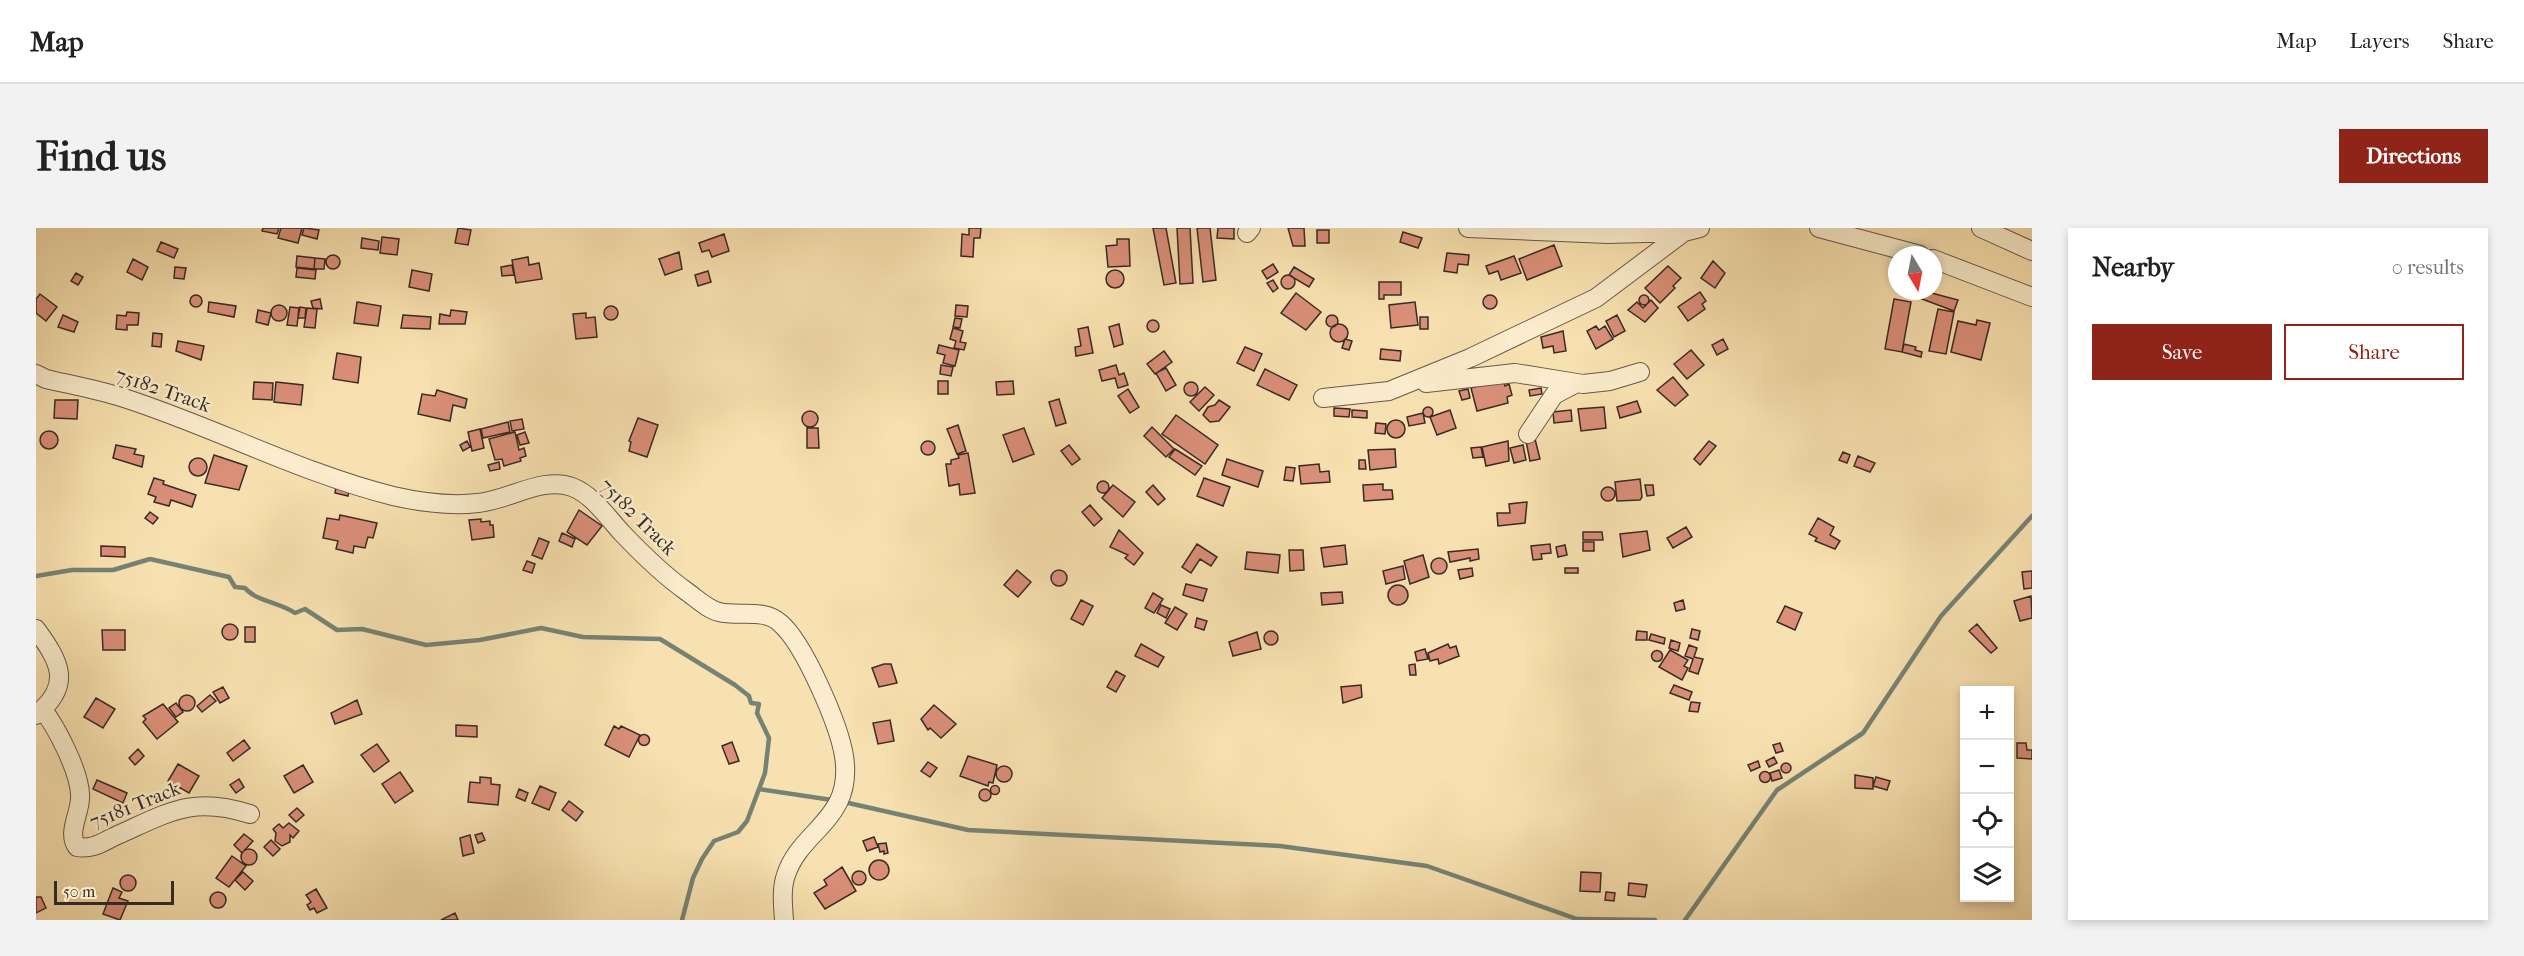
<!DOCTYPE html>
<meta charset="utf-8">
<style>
body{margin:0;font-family:"IM FELL French Canon",serif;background:#f2f2f2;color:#222}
.controls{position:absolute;right:18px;bottom:18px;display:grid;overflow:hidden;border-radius:0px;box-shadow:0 3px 9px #0003}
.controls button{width:54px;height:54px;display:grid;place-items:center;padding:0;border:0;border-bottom:2px solid #e0e0e0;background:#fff;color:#222;font:30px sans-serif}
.compass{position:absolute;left:1852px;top:18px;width:54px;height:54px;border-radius:50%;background:#fff;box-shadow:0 3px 9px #0003;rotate:170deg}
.scale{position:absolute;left:18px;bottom:15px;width:120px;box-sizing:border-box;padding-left:6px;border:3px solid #382b25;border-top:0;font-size:16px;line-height:21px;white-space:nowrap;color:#382b25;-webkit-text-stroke:4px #faeccc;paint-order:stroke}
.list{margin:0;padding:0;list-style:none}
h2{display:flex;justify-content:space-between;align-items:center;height:78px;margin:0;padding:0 24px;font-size:26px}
h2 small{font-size:20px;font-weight:400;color:#767676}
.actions{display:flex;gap:12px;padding:18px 24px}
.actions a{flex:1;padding:14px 0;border:2px solid #8f2418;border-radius:0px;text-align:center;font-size:21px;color:#8f2418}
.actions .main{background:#8f2418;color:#fff}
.icon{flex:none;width:33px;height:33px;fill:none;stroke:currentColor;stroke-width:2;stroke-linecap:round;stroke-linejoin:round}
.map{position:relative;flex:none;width:1996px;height:692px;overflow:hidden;border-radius:0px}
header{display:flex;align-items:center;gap:36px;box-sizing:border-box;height:84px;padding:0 30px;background:#fff;border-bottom:2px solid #e0e0e0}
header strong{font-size:28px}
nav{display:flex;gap:33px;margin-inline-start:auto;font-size:21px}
.intro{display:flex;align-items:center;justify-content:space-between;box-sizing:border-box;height:144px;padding:0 36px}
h1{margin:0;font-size:42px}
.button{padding:15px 27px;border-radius:0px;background:#8f2418;color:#fff;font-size:21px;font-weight:700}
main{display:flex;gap:36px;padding:0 36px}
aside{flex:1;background:#fff;border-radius:0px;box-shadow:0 3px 9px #0003}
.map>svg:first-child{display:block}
</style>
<header>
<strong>Map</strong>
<nav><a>Map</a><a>Layers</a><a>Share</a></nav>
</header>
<div class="intro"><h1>Find us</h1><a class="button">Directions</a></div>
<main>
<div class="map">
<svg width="1996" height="692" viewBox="0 0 1996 692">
<rect width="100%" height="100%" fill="#f8e1b0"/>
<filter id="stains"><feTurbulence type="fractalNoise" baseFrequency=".00333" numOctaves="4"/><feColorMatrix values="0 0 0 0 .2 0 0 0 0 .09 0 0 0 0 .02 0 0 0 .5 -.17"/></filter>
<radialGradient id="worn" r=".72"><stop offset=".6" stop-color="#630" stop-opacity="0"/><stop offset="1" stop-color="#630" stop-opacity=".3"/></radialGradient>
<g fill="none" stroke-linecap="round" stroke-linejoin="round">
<path stroke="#758375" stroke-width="4.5" d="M 0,348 L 36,342 L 77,342 L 114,331 L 193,349 L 199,359 L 209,360 C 221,374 244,374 259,385 L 269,381 L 301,402 L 326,401 L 390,417 L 444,412 L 505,400 L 547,409 L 624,411 L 699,457 L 713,468 L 715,475 L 723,476 L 721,485 L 733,510 L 729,545 L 711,593 L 702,604 L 678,613 L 666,631 L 657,650 L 646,692
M 723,561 L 796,572
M 808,574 L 932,602 L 1244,618 L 1391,638 L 1541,691 L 1619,692
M 1649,692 L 1741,562 L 1827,505 L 1905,388 L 1996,288"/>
</g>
<path fill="#da8f79" stroke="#382b25" stroke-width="1.5" d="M 227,0 L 243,0 L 241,6 L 226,3 Z
M 245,0 L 266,0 L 262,15 L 242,10 Z
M 268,0 L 283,2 L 281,11 L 266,7 Z
M 422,0 L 435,2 L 432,17 L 419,15 Z
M 933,0 L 945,0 L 944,10 L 938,10 L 937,29 L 925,28 L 926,6 L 933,7 Z
M 1117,0 L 1130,0 L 1140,55 L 1128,57 Z
M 1141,0 L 1154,0 L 1157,55 L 1144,56 Z
M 1161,0 L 1174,0 L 1180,52 L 1167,54 Z
M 1182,0 L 1198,0 L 1198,11 L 1181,10 Z
M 1252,0 L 1268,0 L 1269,18 L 1257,18 Z
M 1281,2 L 1293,2 L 1293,15 L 1281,15 Z
M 1367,4 L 1386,10 L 1382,20 L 1364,14 Z
M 688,6 L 693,23 L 676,29 L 673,22 L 666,24 L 663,15 Z
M 346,9 L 363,11 L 361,27 L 344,25 Z
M 326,10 L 343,13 L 342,22 L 325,20 Z
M 1081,11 L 1093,11 L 1094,38 L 1072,39 L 1070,18 L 1081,17 Z
M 125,14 L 142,21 L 138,30 L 121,23 Z
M 1518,17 L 1526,38 L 1491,52 L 1483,31 Z
M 643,24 L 646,41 L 629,47 L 623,31 Z
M 1411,25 L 1433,27 L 1432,37 L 1422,36 L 1421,45 L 1408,43 Z
M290 34a7 7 0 1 1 14 0a7 7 0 1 1-14 0Z
M 261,28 L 279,30 L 278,41 L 260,39 Z
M 1478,28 L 1485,45 L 1465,52 L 1462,43 L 1453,46 L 1450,38 Z
M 492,29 L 493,37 L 503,35 L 506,51 L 480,55 L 476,32 Z
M 279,30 L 289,31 L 288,41 L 278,41 Z
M 97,31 L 112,39 L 106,52 L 91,44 Z
M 1677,33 L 1689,45 L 1679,60 L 1665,50 Z
M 1237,36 L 1242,44 L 1231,51 L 1226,43 Z
M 476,37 L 478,47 L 466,48 L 465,39 Z
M 1632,38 L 1645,50 L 1637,58 L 1639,60 L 1624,75 L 1609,60 Z
M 139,39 L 150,40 L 148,51 L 138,50 Z
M 1258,39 L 1278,51 L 1273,59 L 1253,47 Z
M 261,40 L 280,42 L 279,51 L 260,49 Z
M 376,42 L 396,46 L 393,63 L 373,59 Z
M1070 51a9 9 0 1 1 18 0a9 9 0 1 1-18 0Z
M 672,43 L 675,54 L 662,58 L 659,47 Z
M 40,45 L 47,49 L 42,57 L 35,53 Z
M1245 54a7 7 0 1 1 14 0a7 7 0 1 1-14 0Z
M 1237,52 L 1242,60 L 1237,64 L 1231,55 Z
M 1343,54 L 1365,54 L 1365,67 L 1348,67 L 1348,71 L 1343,71 Z
M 1888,63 L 1922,72 L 1918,83 L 1886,71 Z
M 1664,64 L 1670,73 L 1666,76 L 1669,81 L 1652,93 L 1642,79 Z
M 1260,65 L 1285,84 L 1270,102 L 1245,85 Z
M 4,66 L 21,79 L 10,93 L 0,85 L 0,71 Z
M154 73a6 6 0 1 1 12 0a6 6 0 1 1-12 0Z
M1447 74a7 7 0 1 1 14 0a7 7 0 1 1-14 0Z
M1603 72a5 5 0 1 1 10 0a5 5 0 1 1-10 0Z
M 284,71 L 286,81 L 277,80 L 275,73 Z
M 1858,71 L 1875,74 L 1866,124 L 1849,121 Z
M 1615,72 L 1622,80 L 1609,94 L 1592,82 L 1601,74 L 1607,80 Z
M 173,74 L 200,78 L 198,89 L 172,84 Z
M 321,74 L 345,78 L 342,98 L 318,95 Z
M 1379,74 L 1382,97 L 1355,100 L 1353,77 Z
M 920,77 L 932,78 L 931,89 L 919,88 Z
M235 85a8 8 0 1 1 16 0a8 8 0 1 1-16 0Z
M568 85a7 7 0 1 1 14 0a7 7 0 1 1-14 0Z
M 254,79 L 263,80 L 261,98 L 251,97 Z
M 264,79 L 270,80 L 269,90 L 262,90 Z
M 271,80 L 281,81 L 279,100 L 268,99 Z
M 1902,81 L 1918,84 L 1910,126 L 1893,123 Z
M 222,82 L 235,85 L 232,97 L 220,94 Z
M 415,82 L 431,84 L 429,96 L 403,96 L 404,86 L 414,88 Z
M 91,84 L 103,85 L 102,97 L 91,97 L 91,102 L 80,101 L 81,87 L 90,88 Z
M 550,85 L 550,90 L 559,89 L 561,109 L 540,111 L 537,86 Z
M 27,87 L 42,94 L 38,104 L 22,99 Z
M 367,87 L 395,89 L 394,101 L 365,100 Z
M 1581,87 L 1589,103 L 1578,109 L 1570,93 Z
M1290 93a6 6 0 1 1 12 0a6 6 0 1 1-12 0Z
M 1384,89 L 1392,89 L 1392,101 L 1384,101 Z
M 919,90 L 926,91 L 924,100 L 917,99 Z
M1111 98a6 6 0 1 1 12 0a6 6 0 1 1-12 0Z
M 1941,92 L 1954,95 L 1945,132 L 1915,124 L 1922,93 L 1940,97 Z
M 1083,96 L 1087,116 L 1078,119 L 1073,99 Z
M1294 105a9 9 0 1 1 18 0a9 9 0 1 1-18 0Z
M 1560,98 L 1563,102 L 1569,98 L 1577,111 L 1560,121 L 1551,103 Z
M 1052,99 L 1057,125 L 1040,128 L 1039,119 L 1045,118 L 1042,101 Z
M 917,100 L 927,103 L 924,114 L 930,115 L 928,122 L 918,120 L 920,113 L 914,111 Z
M 1527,103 L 1530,123 L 1518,125 L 1517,118 L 1507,120 L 1505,109 Z
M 117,105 L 126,106 L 125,119 L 116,118 Z
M 1309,111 L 1316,113 L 1313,122 L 1306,120 Z
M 1687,111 L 1692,121 L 1681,127 L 1676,117 Z
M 142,113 L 168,118 L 165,132 L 140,123 Z
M 1868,116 L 1880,119 L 1879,122 L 1886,124 L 1885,129 L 1866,124 Z
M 903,117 L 923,122 L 919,138 L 907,135 L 909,127 L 901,125 Z
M 1209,119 L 1226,126 L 1218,143 L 1201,135 Z
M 1345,121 L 1365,123 L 1364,133 L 1344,131 Z
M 1655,122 L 1668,137 L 1651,151 L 1638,136 Z
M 1128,123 L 1136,134 L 1119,146 L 1111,136 Z
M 301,125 L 325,129 L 322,155 L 297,151 Z
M 905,137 L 917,139 L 915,148 L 904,146 Z
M 1080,137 L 1083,147 L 1088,145 L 1092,157 L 1082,160 L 1079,150 L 1066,153 L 1063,142 Z
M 1130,140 L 1140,157 L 1130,163 L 1120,145 Z
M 1229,141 L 1261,157 L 1253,172 L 1221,157 Z
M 1637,149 L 1652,167 L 1639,178 L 1621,162 Z
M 1467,151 L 1469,158 L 1473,156 L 1476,167 L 1471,169 L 1472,175 L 1441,183 L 1435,160 Z
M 902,153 L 912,153 L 912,166 L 902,166 Z
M 977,153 L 978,166 L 961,167 L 960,154 Z
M 218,154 L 237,155 L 236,172 L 217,171 Z
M 240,154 L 267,157 L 265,177 L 238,174 Z
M1148 161a7 7 0 1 1 14 0a7 7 0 1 1-14 0Z
M 1169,159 L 1178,167 L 1163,183 L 1154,174 Z
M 1505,160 L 1506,166 L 1494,168 L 1493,162 Z
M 1092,161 L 1103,179 L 1094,185 L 1082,168 Z
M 1432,161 L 1434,170 L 1426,172 L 1423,163 Z
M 401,162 L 431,171 L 429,180 L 417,177 L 414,193 L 382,186 L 386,166 L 399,168 Z
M 1023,171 L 1030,195 L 1020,198 L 1013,174 Z
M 19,172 L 42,172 L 41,191 L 18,190 Z
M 1183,172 L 1194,179 L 1183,193 L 1174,194 L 1167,187 L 1172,179 L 1179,177 Z
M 1601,173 L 1605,184 L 1584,190 L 1581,179 Z
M1387 184a5 5 0 1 1 10 0a5 5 0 1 1-10 0Z
M 1568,179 L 1570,200 L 1545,203 L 1542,181 Z
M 1298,180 L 1314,181 L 1313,189 L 1298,188 Z
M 1316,182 L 1331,183 L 1331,190 L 1316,189 Z
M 1414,182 L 1420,200 L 1401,207 L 1394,189 Z
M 1535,182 L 1536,193 L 1518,195 L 1517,184 Z
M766 191a8 8 0 1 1 16 0a8 8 0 1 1-16 0Z
M 1387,185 L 1389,195 L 1373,198 L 1371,189 Z
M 1140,187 L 1182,217 L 1169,236 L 1126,206 Z
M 602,190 L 622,197 L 611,229 L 593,223 L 595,214 L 593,213 Z
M 486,191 L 488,201 L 476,203 L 474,193 Z
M1351 201a9 9 0 1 1 18 0a9 9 0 1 1-18 0Z
M 472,194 L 474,204 L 447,210 L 445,201 Z
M 1340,195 L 1350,196 L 1349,206 L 1339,205 Z
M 922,197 L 930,223 L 921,226 L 911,201 Z
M 1116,199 L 1138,221 L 1130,229 L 1108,208 Z
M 771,200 L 782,200 L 783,220 L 771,220 Z
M 988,200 L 998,226 L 977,234 L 967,207 Z
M 444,201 L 448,220 L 436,223 L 432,204 Z
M4 212a9 9 0 1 1 18 0a9 9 0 1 1-18 0Z
M 479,204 L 483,222 L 488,220 L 490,228 L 484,230 L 485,233 L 468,238 L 466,231 L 459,232 L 453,211 Z
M 489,204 L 493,215 L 484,217 L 481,207 Z
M 1499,211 L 1504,231 L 1494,233 L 1490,213 Z
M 431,213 L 434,219 L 427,223 L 424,217 Z
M 1472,213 L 1473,233 L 1450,238 L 1446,219 Z
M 1673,213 L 1680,218 L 1664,237 L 1658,231 Z
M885 220a7 7 0 1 1 14 0a7 7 0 1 1-14 0Z
M 80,217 L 100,221 L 98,226 L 108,228 L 106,239 L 77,230 Z
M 1033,217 L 1044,231 L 1036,237 L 1025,223 Z
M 1487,217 L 1490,232 L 1478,235 L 1474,220 Z
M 1445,219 L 1447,229 L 1437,230 L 1435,220 Z
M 1139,221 L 1166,238 L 1159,247 L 1133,229 Z
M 1359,221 L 1360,239 L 1334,242 L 1332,222 Z
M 1807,224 L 1814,227 L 1811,235 L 1803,232 Z
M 932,225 L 939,265 L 924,267 L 923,256 L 913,258 L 910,236 L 915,236 L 915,232 L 923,230 L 922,227 Z
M 178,227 L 211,238 L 203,262 L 169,255 Z
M 1822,228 L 1839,235 L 1834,244 L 1818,238 Z
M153 239a9 9 0 1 1 18 0a9 9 0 1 1-18 0Z
M 1191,231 L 1227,243 L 1222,259 L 1186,247 Z
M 1323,232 L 1329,232 L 1330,241 L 1323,241 Z
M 463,234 L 464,241 L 454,243 L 452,237 Z
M 1283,236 L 1284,244 L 1293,243 L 1294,254 L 1265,256 L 1263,238 Z
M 1250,239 L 1259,240 L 1257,253 L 1248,252 Z
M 118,250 L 128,253 L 127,256 L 160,267 L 156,279 L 135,272 L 133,278 L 118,274 L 120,269 L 112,266 Z
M 1168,250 L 1194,259 L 1187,278 L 1161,268 Z
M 1604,251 L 1606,269 L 1604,272 L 1581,273 L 1579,254 Z
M1061 259a6 6 0 1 1 12 0a6 6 0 1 1-12 0Z
M 1347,256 L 1347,262 L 1356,262 L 1357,271 L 1328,273 L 1327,257 Z
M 1077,257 L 1099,274 L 1087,289 L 1066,270 Z
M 1117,257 L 1129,271 L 1122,277 L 1110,264 Z
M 1609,257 L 1617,257 L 1618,267 L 1611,268 Z
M1565 266a7 7 0 1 1 14 0a7 7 0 1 1-14 0Z
M 300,259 L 313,262 L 312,268 L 299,265 Z
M 1491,274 L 1489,295 L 1462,298 L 1461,285 L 1474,285 L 1473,276 Z
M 1054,277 L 1066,291 L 1058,298 L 1046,284 Z
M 543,282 L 566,298 L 551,317 L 531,304 Z
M 114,284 L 122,290 L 117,296 L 109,290 Z
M 304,287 L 341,295 L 337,310 L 332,309 L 329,320 L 318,318 L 317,325 L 300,321 L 302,313 L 287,310 L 291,290 L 303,292 Z
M 1782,290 L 1798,299 L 1794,307 L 1804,313 L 1799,321 L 1779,313 L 1781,310 L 1773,306 Z
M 445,291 L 445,294 L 454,293 L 454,297 L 457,297 L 458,309 L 436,312 L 433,292 Z
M 1650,299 L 1656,309 L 1637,320 L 1631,310 Z
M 1083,302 L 1107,325 L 1098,337 L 1089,330 L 1092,327 L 1074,319 Z
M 1611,303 L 1614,322 L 1587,329 L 1584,306 Z
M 1547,304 L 1566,304 L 1567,312 L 1547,312 Z
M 526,305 L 539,311 L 536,319 L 523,313 Z
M 503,310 L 513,314 L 506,331 L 496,327 Z
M 1547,314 L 1558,314 L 1558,323 L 1547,323 Z
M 1161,316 L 1181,329 L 1175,338 L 1164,331 L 1155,345 L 1146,339 Z
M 1514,316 L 1515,325 L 1505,326 L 1506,331 L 1497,332 L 1495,318 Z
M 1309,317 L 1311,336 L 1288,339 L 1285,320 Z
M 1529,317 L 1531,327 L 1522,329 L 1520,319 Z
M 65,318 L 89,319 L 89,329 L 65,328 Z
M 1442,321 L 1443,331 L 1434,333 L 1434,330 L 1414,334 L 1412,324 Z
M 1253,322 L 1267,322 L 1268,342 L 1254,343 Z
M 1211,324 L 1244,327 L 1242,345 L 1209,341 Z
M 1387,327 L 1393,349 L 1374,356 L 1368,333 Z
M1395 338a8 8 0 1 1 16 0a8 8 0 1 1-16 0Z
M 491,333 L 499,336 L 496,345 L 487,342 Z
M 1367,338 L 1369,351 L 1350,356 L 1347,343 Z
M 1436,340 L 1437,348 L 1424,351 L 1422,342 Z
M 1529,340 L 1542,340 L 1542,345 L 1529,345 Z
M1015 350a8 8 0 1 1 16 0a8 8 0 1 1-16 0Z
M 981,342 L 995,354 L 982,369 L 968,357 Z
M 1996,343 L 1996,360 L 1988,361 L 1986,344 Z
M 1150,356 L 1171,361 L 1167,373 L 1147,367 Z
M1352 367a10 10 0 1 1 20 0a10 10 0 1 1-20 0Z
M 1306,364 L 1307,375 L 1286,377 L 1285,365 Z
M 1117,365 L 1127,371 L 1118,385 L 1109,380 Z
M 1995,368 L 1996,390 L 1984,393 L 1978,373 Z
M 1045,372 L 1057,378 L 1047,397 L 1035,391 Z
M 1647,372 L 1649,381 L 1640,383 L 1638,375 Z
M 1125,377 L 1134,381 L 1130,390 L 1121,385 Z
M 1749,378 L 1766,385 L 1759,402 L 1741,394 Z
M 1139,379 L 1151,386 L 1141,402 L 1129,395 Z
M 1161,390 L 1171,393 L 1168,402 L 1159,399 Z
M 1941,396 L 1961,420 L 1955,425 L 1933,403 Z
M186 404a8 8 0 1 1 16 0a8 8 0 1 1-16 0Z
M 209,399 L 219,399 L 219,414 L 209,414 Z
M 1656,401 L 1664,403 L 1662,412 L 1654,410 Z
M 66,402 L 89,402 L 89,422 L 67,422 Z
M1228 410a7 7 0 1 1 14 0a7 7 0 1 1-14 0Z
M 1601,403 L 1611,404 L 1611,412 L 1600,412 Z
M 1221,404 L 1225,421 L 1197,428 L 1193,414 Z
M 1615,406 L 1629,410 L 1628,416 L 1613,412 Z
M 1635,412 L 1644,415 L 1642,423 L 1633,420 Z
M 1105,416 L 1128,429 L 1122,439 L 1099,428 Z
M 1412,416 L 1414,420 L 1420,418 L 1423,428 L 1403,436 L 1402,431 L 1394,433 L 1392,425 Z
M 1653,417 L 1661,420 L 1658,429 L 1667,431 L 1662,446 L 1653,443 L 1657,431 L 1649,428 Z
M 1389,421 L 1392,431 L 1381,433 L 1379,424 Z
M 1634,422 L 1652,432 L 1648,438 L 1652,440 L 1646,452 L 1623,439 Z
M1615.5 428a5.5 5.5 0 1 1 11 0a5.5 5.5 0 1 1-11 0Z
M 848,436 L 855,436 L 861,455 L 843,459 L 836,440 Z
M 1379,436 L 1380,447 L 1374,447 L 1373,437 Z
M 1080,443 L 1089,448 L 1080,464 L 1071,459 Z
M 1325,457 L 1326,469 L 1307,475 L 1305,459 Z
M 1638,457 L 1656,464 L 1653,472 L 1634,465 Z
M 187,459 L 193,470 L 184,475 L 177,464 Z
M 174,467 L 180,473 L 166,484 L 161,478 Z
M143 475a8 8 0 1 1 16 0a8 8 0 1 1-16 0Z
M 60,470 L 79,481 L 67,500 L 48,489 Z
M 321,472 L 326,486 L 299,496 L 295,485 Z
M 1655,474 L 1664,475 L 1662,484 L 1653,483 Z
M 140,475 L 147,484 L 140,489 L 133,480 Z
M 127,476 L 142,494 L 121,511 L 107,494 L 110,491 L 107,488 Z
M 898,477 L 920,496 L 905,510 L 894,500 L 892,502 L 885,491 Z
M 854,492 L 858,513 L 842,516 L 837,495 Z
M 420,497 L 441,498 L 441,509 L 420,508 Z
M 578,498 L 583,501 L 585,498 L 604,507 L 593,529 L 569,517 Z
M602.5 512a5.5 5.5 0 1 1 11 0a5.5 5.5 0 1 1-11 0Z
M 208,512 L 214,520 L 197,533 L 191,525 Z
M 696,514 L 703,533 L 693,536 L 686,518 Z
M 1744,515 L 1747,523 L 1740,525 L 1737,517 Z
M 1981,515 L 1990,515 L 1991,522 L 1996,522 L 1996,531 L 1981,530 Z
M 341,516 L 353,533 L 338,544 L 325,527 Z
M 102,521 L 108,528 L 99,537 L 93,530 Z
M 932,528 L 961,537 L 957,555 L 953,554 L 952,558 L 924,548 Z
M 1738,529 L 1741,535 L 1733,539 L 1730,533 Z
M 1722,533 L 1724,539 L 1715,543 L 1712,537 Z
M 892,534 L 901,540 L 894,549 L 885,543 Z
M1745 540a5 5 0 1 1 10 0a5 5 0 1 1-10 0Z
M 142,536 L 163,548 L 153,565 L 132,553 Z
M 267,537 L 277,554 L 258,565 L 248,548 Z
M960 546a8 8 0 1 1 16 0a8 8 0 1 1-16 0Z
M 1743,542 L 1746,550 L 1736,553 L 1734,545 Z
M1723.5 549a5.5 5.5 0 1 1 11 0a5.5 5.5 0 1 1-11 0Z
M 364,544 L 377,563 L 359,575 L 346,556 Z
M 1819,547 L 1837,550 L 1837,561 L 1819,560 Z
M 444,549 L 455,550 L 455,556 L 464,557 L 462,577 L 432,574 L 434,554 L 444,555 Z
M 1840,549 L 1854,553 L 1851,562 L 1837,558 Z
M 203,551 L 208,559 L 200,565 L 194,557 Z
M 61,552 L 91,565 L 87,575 L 57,561 Z
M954.5 562a4.5 4.5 0 1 1 9 0a4.5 4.5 0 1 1-9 0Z
M 504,558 L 520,565 L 513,582 L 496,575 Z
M 483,561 L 492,565 L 489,573 L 480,569 Z
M943 567a6 6 0 1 1 12 0a6 6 0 1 1-12 0Z
M 533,573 L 547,584 L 540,593 L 526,582 Z
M 261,580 L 268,587 L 260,594 L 253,587 Z
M 253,595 L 263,603 L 257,610 L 254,607 L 254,614 L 246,618 L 239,613 L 240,605 L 237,601 L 243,596 L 247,600 Z
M 446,605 L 449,612 L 442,615 L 439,607 Z
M 208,606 L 217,613 L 206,625 L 198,617 Z
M 434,607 L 438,625 L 427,628 L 424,610 Z
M 838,609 L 842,619 L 831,623 L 827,613 Z
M 235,612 L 244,621 L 237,628 L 228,619 Z
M 850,615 L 852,625 L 848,626 L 848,623 L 844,624 L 842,616 Z
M205 629a8 8 0 1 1 16 0a8 8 0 1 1-16 0Z
M 196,628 L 210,638 L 193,659 L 180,650 Z
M833 642a10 10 0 1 1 20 0a10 10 0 1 1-20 0Z
M 806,639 L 820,663 L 789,681 L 778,665 L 791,657 L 788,652 Z
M816 650a7 7 0 1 1 14 0a7 7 0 1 1-14 0Z
M 207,644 L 217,653 L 209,662 L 199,652 Z
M 1545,644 L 1565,645 L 1564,664 L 1544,663 Z
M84 655a8 8 0 1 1 16 0a8 8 0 1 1-16 0Z
M 1593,655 L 1611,657 L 1609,669 L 1592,667 Z
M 77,660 L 86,664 L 83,670 L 92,673 L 84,692 L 67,686 Z
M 280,661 L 291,680 L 281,685 L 278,680 L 274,682 L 271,677 L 275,674 L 270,667 Z
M 1570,664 L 1579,665 L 1578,673 L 1569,672 Z
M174 672a8 8 0 1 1 16 0a8 8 0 1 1-16 0Z
M 0,669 L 5,669 L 10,680 L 0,685 Z
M 419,685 L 422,692 L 405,692 Z"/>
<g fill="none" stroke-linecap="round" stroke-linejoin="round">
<defs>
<path id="minor" d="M 1432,0 L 1572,6 L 1648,4 L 1664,0
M 1783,0 L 1884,27
M 1945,0 L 1996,23
M 1211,5 L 1215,0
M 1897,31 L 1996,69
M 0,146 L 10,151 C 36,157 63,162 88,170 C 178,199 265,245 357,268 C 383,274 416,278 442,275 C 473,272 507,248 536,259 C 557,267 571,289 586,305 C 606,326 626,346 650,363 C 660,370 671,381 683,384 C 703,389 728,380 744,395 C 768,415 803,497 808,528 C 818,592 765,601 750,647 C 745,661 747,677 748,692
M 1390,155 L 1479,145 L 1547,156 L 1574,153 L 1604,144
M 1287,170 L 1353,163 L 1434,130 L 1560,70 L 1648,4
M 1492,206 L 1518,167 L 1541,155
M 0,401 C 24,434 37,457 0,487
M 7,482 C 21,500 43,543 44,566 C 46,583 30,604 41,619 C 59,622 69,612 84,606 C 135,583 158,568 214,586"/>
</defs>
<use href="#minor" stroke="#685848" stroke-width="20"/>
<use href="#minor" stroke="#faeccc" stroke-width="18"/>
</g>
<g text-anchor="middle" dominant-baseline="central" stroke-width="5" stroke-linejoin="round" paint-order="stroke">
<g font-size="20" fill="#382b25" stroke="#faeccc">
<text transform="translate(127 162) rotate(19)">75182 Track</text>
<text transform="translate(602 289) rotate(45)">75182 Track</text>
<text transform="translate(99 577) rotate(-22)">75181 Track</text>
</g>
</g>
<rect width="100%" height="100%" filter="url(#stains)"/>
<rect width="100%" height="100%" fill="url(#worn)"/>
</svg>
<div class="controls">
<button>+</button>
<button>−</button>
<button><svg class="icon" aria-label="locate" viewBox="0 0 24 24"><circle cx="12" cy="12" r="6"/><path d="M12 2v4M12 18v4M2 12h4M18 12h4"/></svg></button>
<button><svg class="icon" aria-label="layers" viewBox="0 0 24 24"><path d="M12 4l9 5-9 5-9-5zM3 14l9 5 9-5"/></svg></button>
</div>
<svg class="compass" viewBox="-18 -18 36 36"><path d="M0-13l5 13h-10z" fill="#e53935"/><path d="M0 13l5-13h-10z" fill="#767676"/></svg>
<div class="scale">50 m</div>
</div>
<aside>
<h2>Nearby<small>0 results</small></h2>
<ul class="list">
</ul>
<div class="actions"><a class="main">Save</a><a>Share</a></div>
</aside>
</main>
